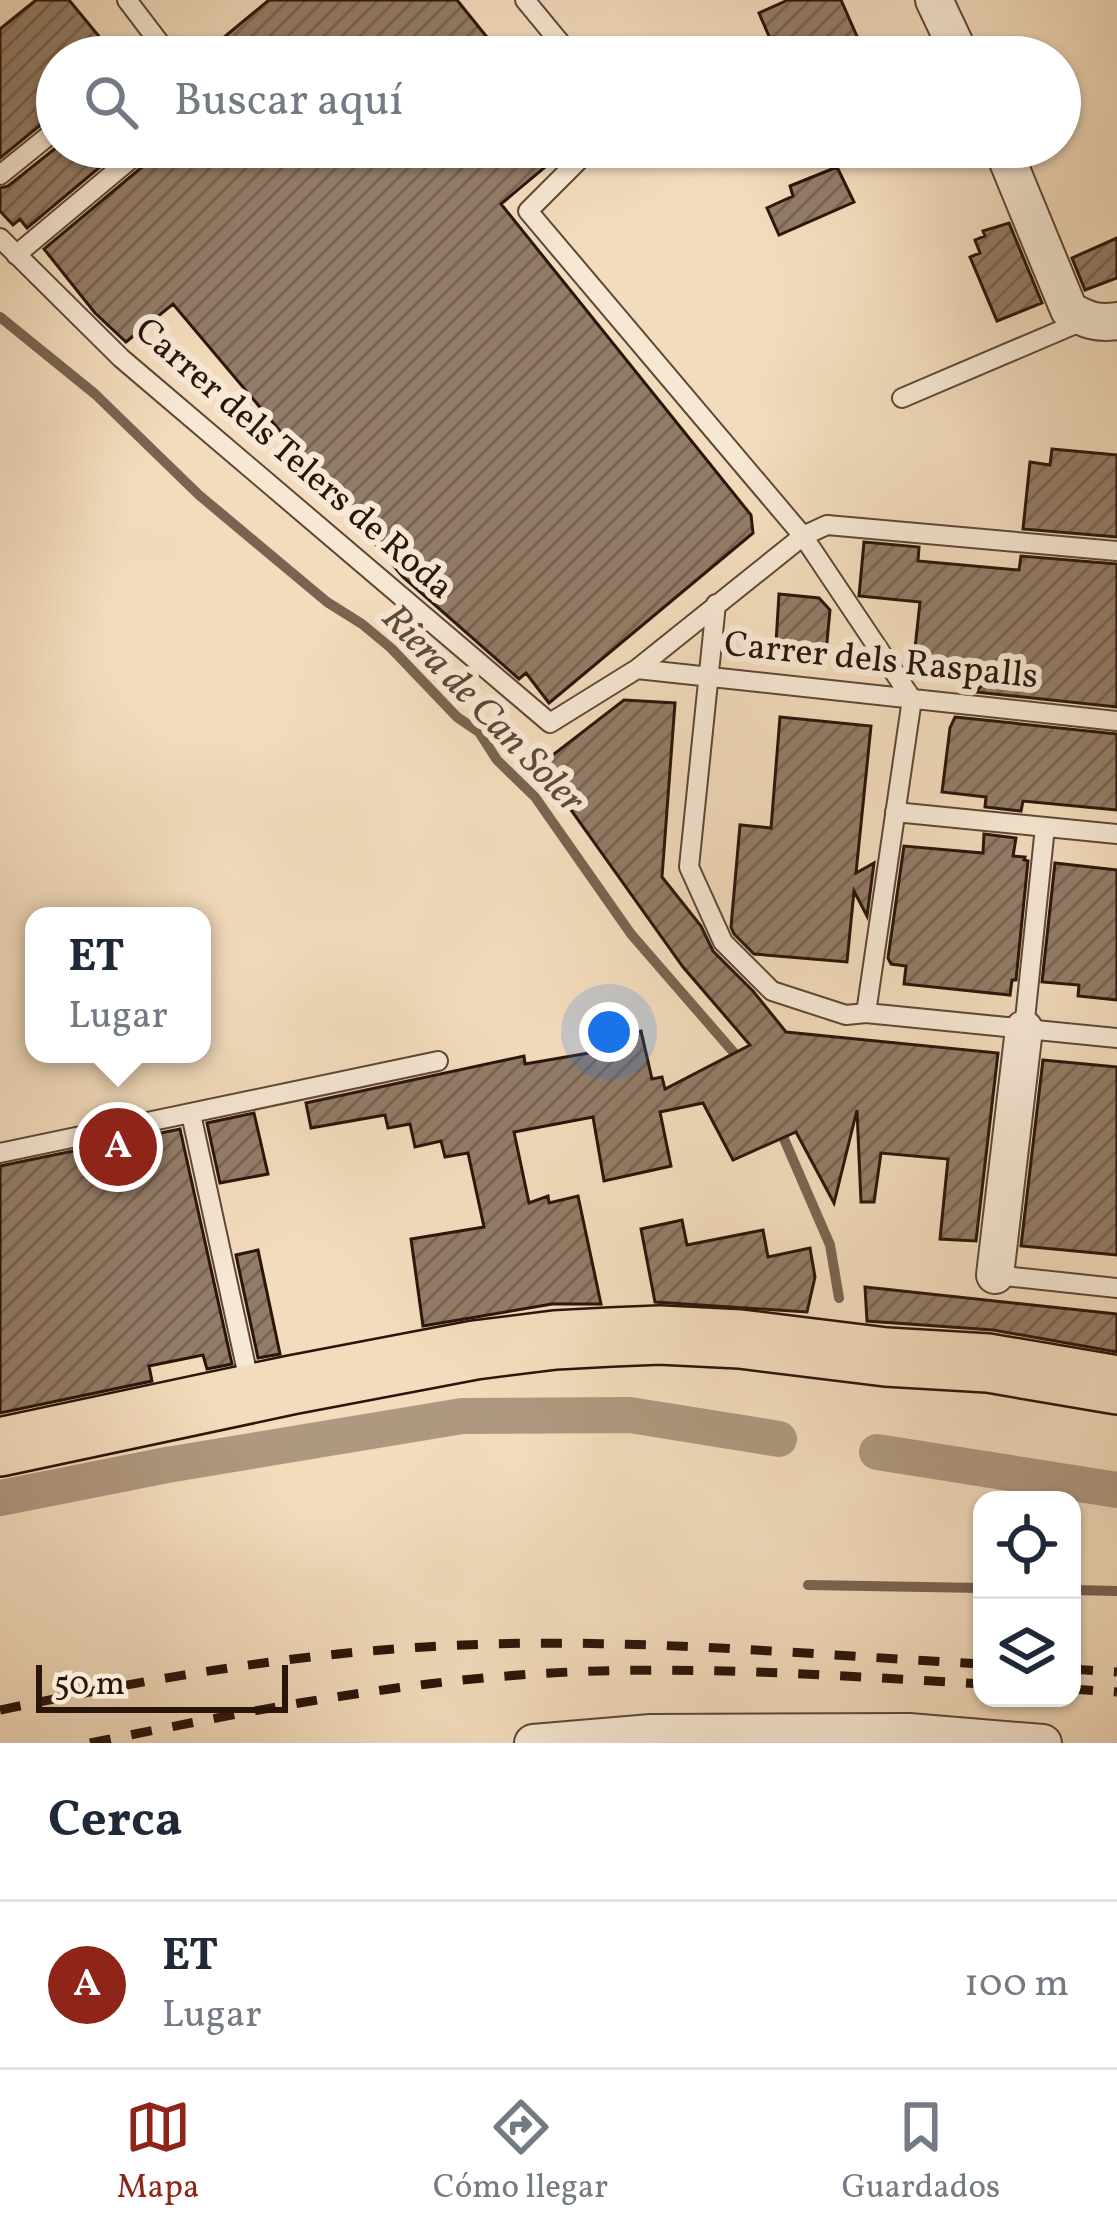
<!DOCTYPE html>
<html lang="es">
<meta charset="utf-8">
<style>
body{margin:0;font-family:Vollkorn,serif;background:#f2f2f3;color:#1f2937}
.controls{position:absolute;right:36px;bottom:36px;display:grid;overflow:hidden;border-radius:24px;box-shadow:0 3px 9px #0004}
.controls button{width:108px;height:108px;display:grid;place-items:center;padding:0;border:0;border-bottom:3px solid #e0e1e3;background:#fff;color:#1f2937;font:60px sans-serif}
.scale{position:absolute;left:36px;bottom:30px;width:252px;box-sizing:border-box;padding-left:12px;border:6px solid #2a150a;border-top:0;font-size:33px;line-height:42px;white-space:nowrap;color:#2a150a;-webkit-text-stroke:9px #f7e8d4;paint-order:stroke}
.you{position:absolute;left:609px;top:1032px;width:42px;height:42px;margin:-30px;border:9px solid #fff;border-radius:50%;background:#1a73e8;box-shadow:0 0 0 18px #1a73e833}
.badge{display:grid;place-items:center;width:78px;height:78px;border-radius:50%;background:#8f2418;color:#fff;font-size:39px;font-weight:700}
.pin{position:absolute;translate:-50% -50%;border:6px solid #fff;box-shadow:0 3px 12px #0006}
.popup{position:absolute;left:25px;top:907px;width:186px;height:156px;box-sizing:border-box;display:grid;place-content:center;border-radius:24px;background:#fff;filter:drop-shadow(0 3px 9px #0005);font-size:39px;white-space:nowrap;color:#747a83}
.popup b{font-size:45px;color:#1f2937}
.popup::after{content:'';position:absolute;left:50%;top:100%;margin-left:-24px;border:24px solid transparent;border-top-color:#fff}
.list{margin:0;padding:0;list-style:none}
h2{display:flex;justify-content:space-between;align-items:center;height:156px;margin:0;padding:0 48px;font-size:51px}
h2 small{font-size:39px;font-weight:400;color:#747a83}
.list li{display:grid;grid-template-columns:78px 1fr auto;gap:36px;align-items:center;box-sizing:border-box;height:168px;padding:0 48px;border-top:3px solid #e0e1e3}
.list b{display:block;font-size:45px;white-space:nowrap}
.list p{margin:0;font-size:39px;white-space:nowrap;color:#747a83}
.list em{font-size:39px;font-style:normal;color:#747a83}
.icon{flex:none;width:66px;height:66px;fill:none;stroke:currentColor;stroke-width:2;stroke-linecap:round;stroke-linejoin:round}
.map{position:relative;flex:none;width:1117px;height:1743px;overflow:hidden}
.search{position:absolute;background:#fff;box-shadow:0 3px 9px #0004;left:36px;right:36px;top:36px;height:132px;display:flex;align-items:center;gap:30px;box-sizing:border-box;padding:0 42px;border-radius:66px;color:#747a83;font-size:45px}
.sheet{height:324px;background:#fff}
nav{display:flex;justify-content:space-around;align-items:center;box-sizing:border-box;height:168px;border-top:3px solid #e0e1e3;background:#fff;font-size:33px;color:#747a83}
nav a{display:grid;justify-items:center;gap:6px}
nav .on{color:#8f2418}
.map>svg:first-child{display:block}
</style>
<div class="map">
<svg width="1117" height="1743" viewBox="0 0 1117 1743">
<defs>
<pattern id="building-hatch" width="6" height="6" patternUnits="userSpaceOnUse" patternTransform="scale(3)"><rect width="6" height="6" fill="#937c67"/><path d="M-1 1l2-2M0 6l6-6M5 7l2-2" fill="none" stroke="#786453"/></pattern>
</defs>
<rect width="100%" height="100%" fill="#f3dcbd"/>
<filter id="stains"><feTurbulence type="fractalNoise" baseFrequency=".00167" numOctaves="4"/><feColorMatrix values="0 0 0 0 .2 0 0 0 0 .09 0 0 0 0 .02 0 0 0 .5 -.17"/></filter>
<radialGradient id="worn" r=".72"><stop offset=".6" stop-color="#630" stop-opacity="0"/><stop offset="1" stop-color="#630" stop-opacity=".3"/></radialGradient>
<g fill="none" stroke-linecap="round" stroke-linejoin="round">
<path stroke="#7a6451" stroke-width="10" d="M 0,317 L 95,394 L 199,495 L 327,602 L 362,624 L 391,648 L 457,717 L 479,732 L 497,760 L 535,797 L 631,934 L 742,1062
M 778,1125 L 830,1245 L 839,1298
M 808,1585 L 982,1588
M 1072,1590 L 1117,1591"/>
<path stroke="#af9880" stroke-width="36" d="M 877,1452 L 1117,1490
M 0,1498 L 167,1465 L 462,1416 L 630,1415 L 779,1439"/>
</g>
<path fill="url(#building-hatch)" stroke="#2a150a" stroke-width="3" d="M 36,0 L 69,0 L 116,57 L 57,57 L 57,116 L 49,118 L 0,158 L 0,29 Z
M 269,0 L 457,0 L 503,57 L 200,57 Z
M 788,0 L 841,0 L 859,41 L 821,57 L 778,57 L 759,13 Z
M 57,147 L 124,147 L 27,228 L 20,219 L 13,225 L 0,211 L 0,188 L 8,186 Z
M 158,147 L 569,147 L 501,204 L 751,515 L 753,533 L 549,703 L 526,673 L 519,679 L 403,577 L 173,304 L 126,342 L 95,313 L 44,249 L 154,157 Z
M 837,167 L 854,202 L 779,235 L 767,208 L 793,196 L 790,186 Z
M 1009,223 L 1042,303 L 997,321 L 970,257 L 980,253 L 975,240 L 985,236 L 983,231 Z
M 1117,238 L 1117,278 L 1085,290 L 1072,258 Z
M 1052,449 L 1117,455 L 1117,537 L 1023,529 L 1030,462 L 1050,465 Z
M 864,542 L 919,547 L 918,561 L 1019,570 L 1021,556 L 1117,564 L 1117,707 L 976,692 L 986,681 L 932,675 L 914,658 L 920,602 L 859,596 Z
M 779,594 L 819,598 L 830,610 L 825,663 L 775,659 Z
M 624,700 L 675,703 L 662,877 L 701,926 L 713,951 L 753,991 L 786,1032 L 998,1053 L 976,1241 L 940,1239 L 948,1159 L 881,1153 L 874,1202 L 861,1202 L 857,1110 L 834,1203 L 796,1132 L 733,1160 L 703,1103 L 660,1112 L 671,1166 L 604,1181 L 593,1117 L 514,1132 L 529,1203 L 548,1196 L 549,1203 L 578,1196 L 601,1304 L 552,1304 L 423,1326 L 411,1239 L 484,1227 L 468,1153 L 445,1157 L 441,1141 L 415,1147 L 410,1124 L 388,1128 L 385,1115 L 311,1128 L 306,1103 L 524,1056 L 525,1064 L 618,1048 L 616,1036 L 641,1031 L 652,1079 L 662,1077 L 665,1089 L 750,1045 L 683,967 L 566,803 L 536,768 Z
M 780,717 L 871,726 L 856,873 L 874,863 L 867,916 L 854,891 L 847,962 L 754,954 L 734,934 L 731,927 L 740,825 L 771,828 Z
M 955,717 L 1117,734 L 1117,810 L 1023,801 L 1021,811 L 985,807 L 986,797 L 942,792 L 950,728 Z
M 984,834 L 1016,838 L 1013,856 L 1025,857 L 1024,860 L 1028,861 L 1016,980 L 1012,980 L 1010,995 L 904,984 L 906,966 L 891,964 L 888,958 L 904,846 L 983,853 Z
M 1055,863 L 1117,870 L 1117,1000 L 1078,996 L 1079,985 L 1042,982 Z
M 1043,1060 L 1117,1067 L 1117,1255 L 1021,1246 Z
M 254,1113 L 268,1174 L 220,1183 L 207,1123 Z
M 180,1129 L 232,1364 L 207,1369 L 203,1355 L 149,1366 L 152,1381 L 0,1413 L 0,1166 Z
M 682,1220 L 687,1245 L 763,1230 L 768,1257 L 810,1248 L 815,1277 L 807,1312 L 655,1302 L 641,1229 Z
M 258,1250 L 280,1354 L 258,1358 L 236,1255 Z
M 865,1287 L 1117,1314 L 1117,1352 L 993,1330 L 867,1321 Z"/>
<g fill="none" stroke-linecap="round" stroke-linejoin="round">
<defs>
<path id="service" d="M 127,0 L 162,46 L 148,57
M 525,0 L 572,57
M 592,147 L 528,211 L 803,536 L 912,699 L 866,1013
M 0,175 L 57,129
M 0,238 L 121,358 L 550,723 L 637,669 L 803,536 L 827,525 L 1117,551
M 16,255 L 145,147
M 902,398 L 1085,320
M 716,604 L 689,867 L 723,942 L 772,991 L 846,1015 L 866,1013 L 1117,1038
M 637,669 L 1117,721
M 895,812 L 1117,834
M 1024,1029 L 1045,827
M 191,1114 L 251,1390
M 0,1153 L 438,1061
M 995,1275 L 1117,1288"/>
<path id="minor" d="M 934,0 L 961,57
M 1002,147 L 1069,310 C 1086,320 1097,324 1117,321
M 995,1275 L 1024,1029
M 533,1743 L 651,1733 L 909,1732 L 1043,1743"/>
<path id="primary" d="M 0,1447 L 291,1385 L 475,1350 L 555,1340 L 611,1337 L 660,1335 L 740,1339 L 886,1357 L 988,1363 L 1117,1385"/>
</defs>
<use href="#service" stroke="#5c4737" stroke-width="22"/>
<use href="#minor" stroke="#5c4737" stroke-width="40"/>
<use href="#primary" stroke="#2a150a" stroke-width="62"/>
<use href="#service" stroke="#f7e8d4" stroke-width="18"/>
<use href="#minor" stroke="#f7e8d4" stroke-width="36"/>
<use href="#primary" stroke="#f3dcbd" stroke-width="57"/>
<path stroke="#2a150a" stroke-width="9" stroke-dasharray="21 21" stroke-linecap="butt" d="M 1072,1669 L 1117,1672
M 1072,1689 L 1117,1692
M 0,1710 C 140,1681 282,1655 425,1647 C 611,1635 796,1654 982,1664
M 90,1743 C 249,1711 408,1679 570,1672 C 707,1666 845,1676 982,1684"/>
</g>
<g text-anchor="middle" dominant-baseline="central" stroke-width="12" stroke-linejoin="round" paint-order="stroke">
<g font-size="36" fill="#2a150a" stroke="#f7e8d4">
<text transform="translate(293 460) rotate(41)">Carrer dels Telers de Roda</text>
<text transform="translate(881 662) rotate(6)">Carrer dels Raspalls</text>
</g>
<g font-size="39" font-style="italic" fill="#5f4939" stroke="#f7e8d4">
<text transform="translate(482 710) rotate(46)">Riera de Can Soler</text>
</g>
</g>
<rect width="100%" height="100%" filter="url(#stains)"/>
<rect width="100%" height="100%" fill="url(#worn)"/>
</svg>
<div class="controls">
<button><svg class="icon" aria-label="locate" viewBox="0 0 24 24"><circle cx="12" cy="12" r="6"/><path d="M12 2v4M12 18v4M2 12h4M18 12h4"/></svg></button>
<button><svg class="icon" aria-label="layers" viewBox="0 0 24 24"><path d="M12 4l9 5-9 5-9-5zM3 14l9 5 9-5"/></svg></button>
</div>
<div class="scale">50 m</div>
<div class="you"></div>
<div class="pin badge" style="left:118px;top:1147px">A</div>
<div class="popup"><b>ET</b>Lugar</div>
<div class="search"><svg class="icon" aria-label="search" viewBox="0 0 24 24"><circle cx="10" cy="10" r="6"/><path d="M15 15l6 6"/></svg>Buscar aquí</div>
</div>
<section class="sheet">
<h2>Cerca<small></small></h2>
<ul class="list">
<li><span class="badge">A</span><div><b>ET</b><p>Lugar</p></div><em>100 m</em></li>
</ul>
</section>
<nav>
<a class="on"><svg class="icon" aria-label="map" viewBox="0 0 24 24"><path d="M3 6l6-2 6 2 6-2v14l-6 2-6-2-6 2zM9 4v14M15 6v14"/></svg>Mapa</a>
<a><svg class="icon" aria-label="directions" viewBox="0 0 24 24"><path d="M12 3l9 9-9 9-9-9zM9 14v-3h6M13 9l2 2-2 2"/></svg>Cómo llegar</a>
<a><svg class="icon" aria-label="saved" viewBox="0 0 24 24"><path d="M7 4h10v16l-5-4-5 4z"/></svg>Guardados</a>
</nav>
